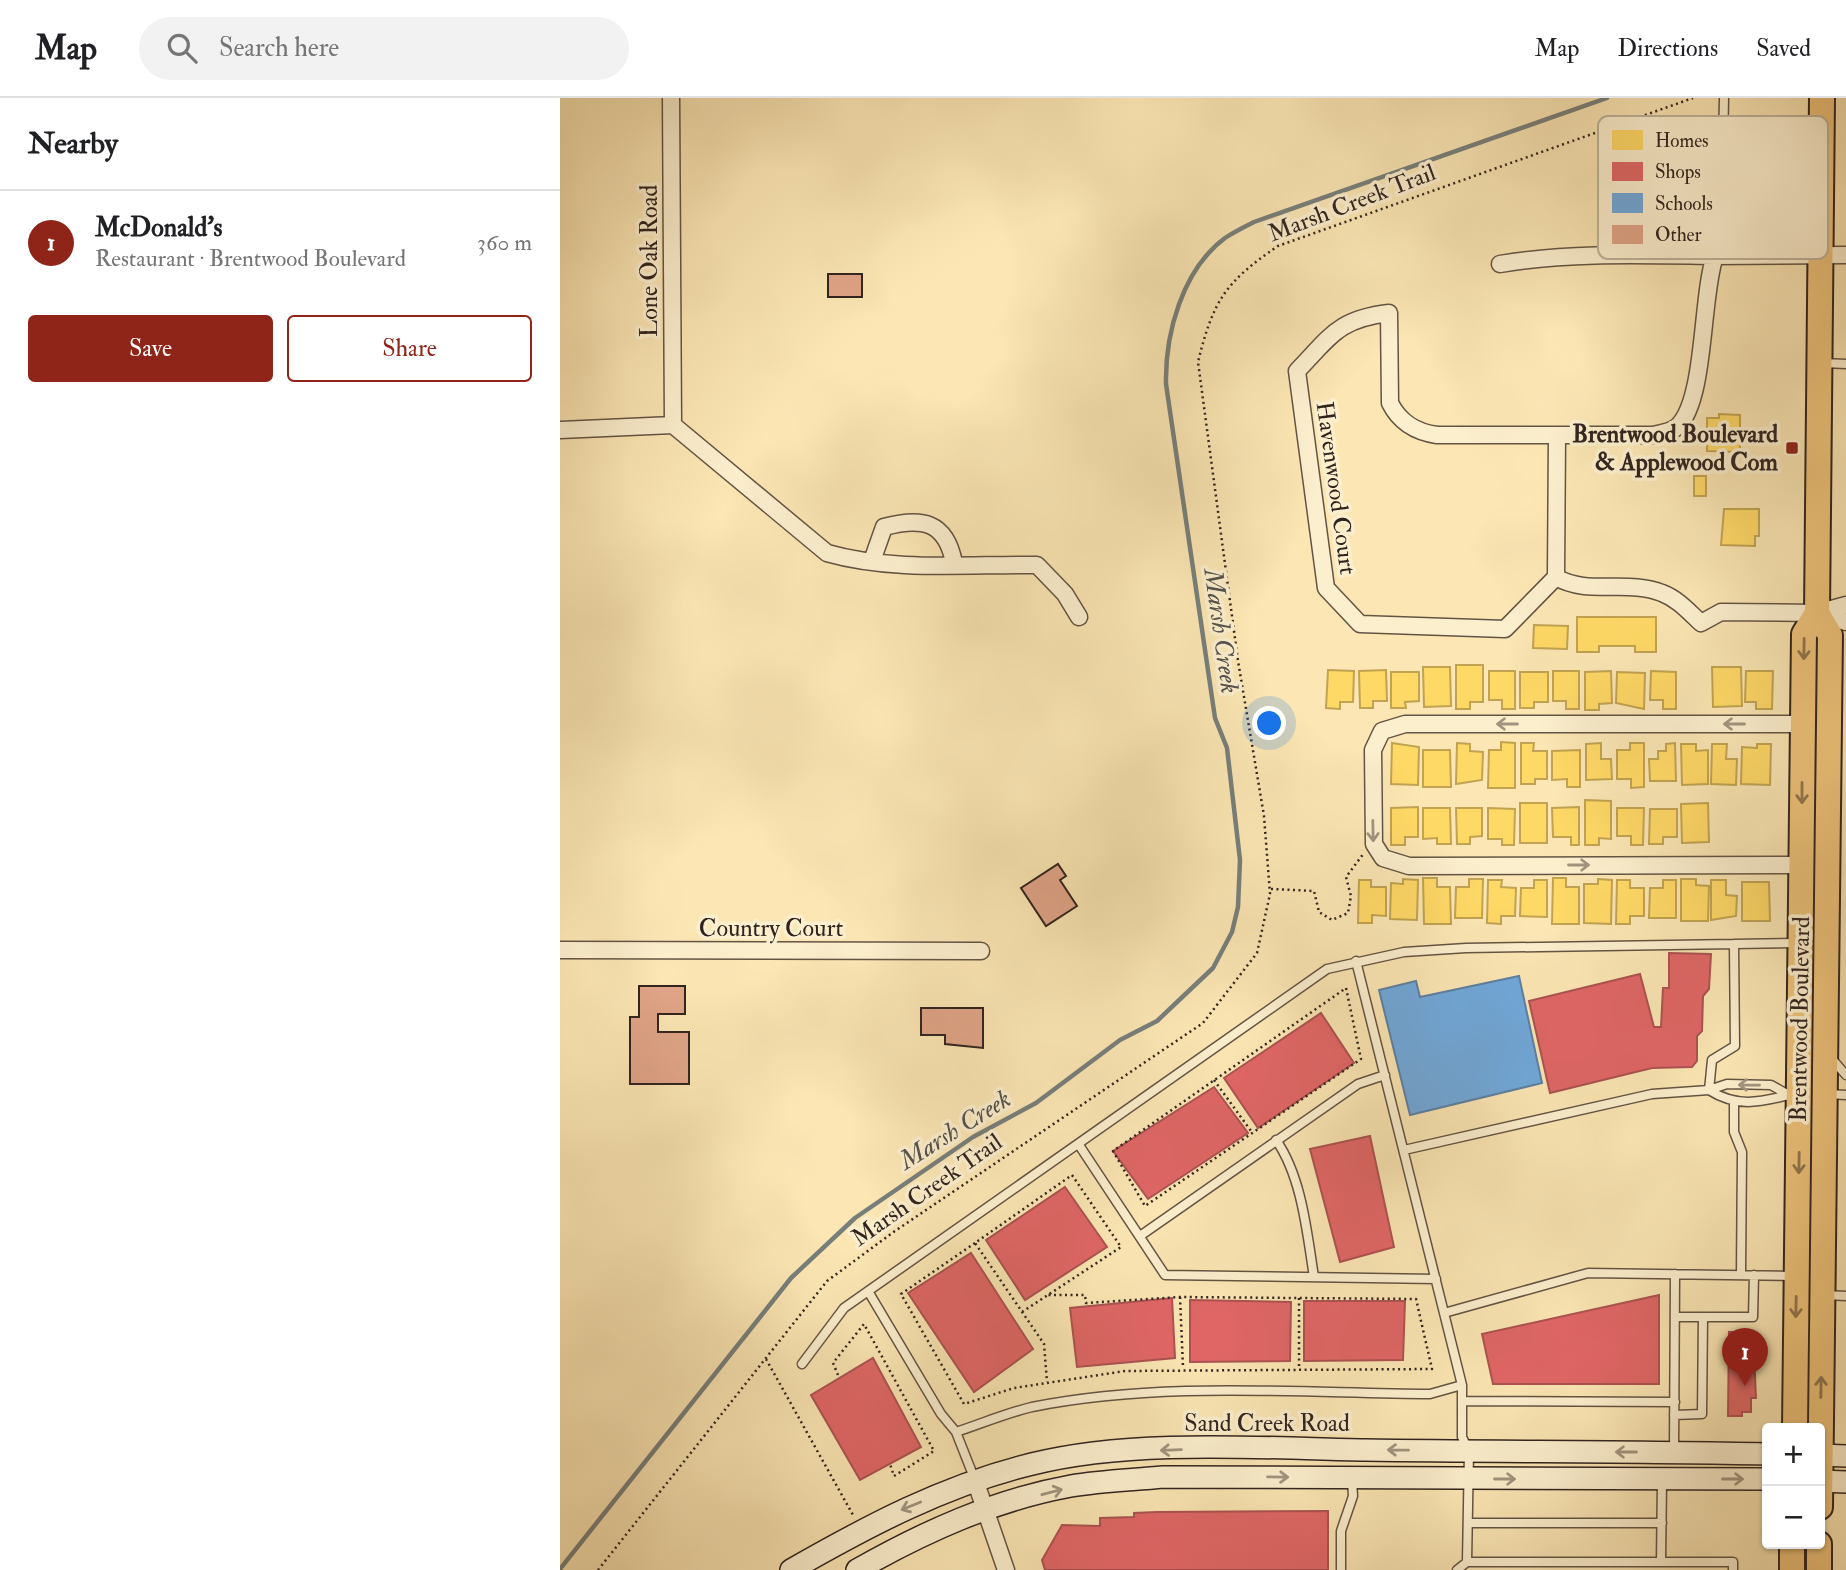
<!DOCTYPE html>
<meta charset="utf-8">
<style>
body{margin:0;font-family:"IM FELL Double Pica",serif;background:#f2f2f2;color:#202124}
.controls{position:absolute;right:21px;bottom:21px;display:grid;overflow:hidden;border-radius:7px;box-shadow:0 2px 5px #0004}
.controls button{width:63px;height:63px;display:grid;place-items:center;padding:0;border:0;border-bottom:2px solid #e0e0e0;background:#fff;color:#202124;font:35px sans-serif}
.you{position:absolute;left:710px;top:626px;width:24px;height:24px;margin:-18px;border:5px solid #fff;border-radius:50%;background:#1a73e8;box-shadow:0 0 0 10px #1a73e833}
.badge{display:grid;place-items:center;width:46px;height:46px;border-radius:50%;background:#8f2418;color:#fff;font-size:23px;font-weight:700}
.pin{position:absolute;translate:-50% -58px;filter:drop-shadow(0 2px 4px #0008)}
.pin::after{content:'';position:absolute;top:37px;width:24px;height:21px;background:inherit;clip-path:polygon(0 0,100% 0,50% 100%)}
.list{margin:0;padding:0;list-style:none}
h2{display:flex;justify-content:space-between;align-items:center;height:91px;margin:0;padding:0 28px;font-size:30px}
h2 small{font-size:23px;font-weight:400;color:#757577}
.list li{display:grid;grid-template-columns:46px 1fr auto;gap:21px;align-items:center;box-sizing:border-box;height:105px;padding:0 28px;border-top:2px solid #e0e0e0}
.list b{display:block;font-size:26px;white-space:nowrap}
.list p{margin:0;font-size:23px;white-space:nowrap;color:#757577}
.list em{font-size:23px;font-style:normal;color:#757577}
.actions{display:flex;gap:14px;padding:21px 28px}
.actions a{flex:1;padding:16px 0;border:2px solid #8f2418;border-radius:7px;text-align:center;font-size:24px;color:#8f2418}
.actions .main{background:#8f2418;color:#fff}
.icon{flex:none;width:38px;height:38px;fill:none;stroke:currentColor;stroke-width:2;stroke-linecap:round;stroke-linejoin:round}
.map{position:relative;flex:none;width:1286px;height:1472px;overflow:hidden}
header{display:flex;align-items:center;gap:42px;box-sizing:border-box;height:98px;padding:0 35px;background:#fff;border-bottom:2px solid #e0e0e0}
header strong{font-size:33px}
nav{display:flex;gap:38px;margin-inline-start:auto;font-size:24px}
.search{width:490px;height:63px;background:#f2f2f2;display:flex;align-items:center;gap:18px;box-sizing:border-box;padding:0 24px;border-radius:38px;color:#757577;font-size:26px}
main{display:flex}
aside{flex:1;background:#fff}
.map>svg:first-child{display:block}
</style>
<header>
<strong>Map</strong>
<div class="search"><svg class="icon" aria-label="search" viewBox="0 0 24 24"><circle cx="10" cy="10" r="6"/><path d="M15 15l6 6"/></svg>Search here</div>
<nav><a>Map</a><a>Directions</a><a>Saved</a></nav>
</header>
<main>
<aside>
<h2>Nearby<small></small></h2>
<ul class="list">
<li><span class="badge">1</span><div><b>McDonald's</b><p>Restaurant · Brentwood Boulevard</p></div><em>360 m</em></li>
</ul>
<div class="actions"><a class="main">Save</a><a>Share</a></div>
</aside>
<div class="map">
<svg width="1286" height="1472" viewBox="0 0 1286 1472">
<rect width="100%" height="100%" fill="#fbe6b4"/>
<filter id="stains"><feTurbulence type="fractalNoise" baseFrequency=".00286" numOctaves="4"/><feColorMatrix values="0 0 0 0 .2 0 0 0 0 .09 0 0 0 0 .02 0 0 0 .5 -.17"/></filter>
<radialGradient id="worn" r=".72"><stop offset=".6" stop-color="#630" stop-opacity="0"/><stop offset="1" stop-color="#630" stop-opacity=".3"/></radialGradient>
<path fill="#ffd966" stroke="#c1a351" stroke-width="2" d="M 1159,316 L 1180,317 L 1180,354 L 1147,353 L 1147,320 L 1159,320 Z
M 1134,378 L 1146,378 L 1146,398 L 1134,398 Z
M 1164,411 L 1199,411 L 1199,438 L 1195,438 L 1195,448 L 1161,447 Z
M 1017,519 L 1096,519 L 1096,554 L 1075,554 L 1075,548 L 1039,548 L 1039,554 L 1017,554 Z
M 974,527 L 1008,528 L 1007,551 L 973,550 Z
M 896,567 L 923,567 L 923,604 L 910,604 L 910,611 L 896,611 Z
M 863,569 L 890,569 L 891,608 L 864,609 Z
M 1152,569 L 1181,569 L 1182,608 L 1153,609 Z
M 768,572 L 794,573 L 793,604 L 780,604 L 780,611 L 766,610 Z
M 826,572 L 827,603 L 813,603 L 813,610 L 800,610 L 799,573 Z
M 929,573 L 955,573 L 955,611 L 942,611 L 942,602 L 929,602 Z
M 993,573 L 1019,573 L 1019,611 L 1006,611 L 1006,603 L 993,603 Z
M 1051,573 L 1052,605 L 1039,606 L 1039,612 L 1025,612 L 1025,574 Z
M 1091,573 L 1116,574 L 1116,611 L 1103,611 L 1103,602 L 1090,602 Z
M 1186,573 L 1213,573 L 1212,611 L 1196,611 L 1196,604 L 1185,604 Z
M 831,574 L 859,574 L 859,603 L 845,604 L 846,610 L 831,610 Z
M 960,574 L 988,574 L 988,604 L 974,604 L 974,610 L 960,610 Z
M 1057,574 L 1085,575 L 1084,611 L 1056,605 Z
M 941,644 L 955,645 L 955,690 L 928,690 L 929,652 L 941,652 Z
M 832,645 L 859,649 L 858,687 L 831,686 Z
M 897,645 L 910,646 L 910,653 L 923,654 L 922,682 L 896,686 Z
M 961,645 L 974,645 L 973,653 L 987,653 L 987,681 L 975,681 L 975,686 L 961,686 Z
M 1041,645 L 1041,661 L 1051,661 L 1052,681 L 1026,682 L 1026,646 Z
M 1070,645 L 1084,645 L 1084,689 L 1071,690 L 1071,681 L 1057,681 L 1057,652 L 1070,652 Z
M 1115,645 L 1116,683 L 1090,683 L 1089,661 L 1098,661 L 1098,653 L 1106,653 L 1106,646 Z
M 1121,646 L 1136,646 L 1136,653 L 1148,652 L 1148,686 L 1122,687 Z
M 1152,646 L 1167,646 L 1166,661 L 1177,661 L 1176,687 L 1151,686 Z
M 1197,646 L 1211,646 L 1210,687 L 1181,686 L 1182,649 L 1197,650 Z
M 863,652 L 890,652 L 891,689 L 863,689 Z
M 1020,652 L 1020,689 L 1007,689 L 1007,681 L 992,682 L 992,653 Z
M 1025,702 L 1051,703 L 1051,741 L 1039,740 L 1039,747 L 1025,747 Z
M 960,705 L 987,705 L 987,745 L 960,745 Z
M 1148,705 L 1149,744 L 1122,745 L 1121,706 Z
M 858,709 L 858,739 L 845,739 L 845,747 L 831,747 L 831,710 Z
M 1019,709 L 1019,747 L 1011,747 L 1011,739 L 993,739 L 992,710 Z
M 863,710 L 890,710 L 891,746 L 877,746 L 877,740 L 863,741 Z
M 896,710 L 922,710 L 922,738 L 910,739 L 910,746 L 897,746 Z
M 928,710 L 955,711 L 954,747 L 942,747 L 942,741 L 928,741 Z
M 1057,710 L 1084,710 L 1083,747 L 1071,747 L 1071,738 L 1057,738 Z
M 1090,711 L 1117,711 L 1117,739 L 1103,739 L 1103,746 L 1089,746 Z
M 863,780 L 877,780 L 877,789 L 890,789 L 891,826 L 864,826 Z
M 993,780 L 1006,780 L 1006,789 L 1019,789 L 1019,826 L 992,826 Z
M 843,781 L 858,782 L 857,822 L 830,821 L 831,785 L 843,786 Z
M 909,781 L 923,781 L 922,820 L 895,820 L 896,789 L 909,789 Z
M 1038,781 L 1052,782 L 1051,826 L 1024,825 L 1024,786 L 1038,786 Z
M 1121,781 L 1136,781 L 1136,787 L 1149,788 L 1148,823 L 1121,823 Z
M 799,782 L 811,782 L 811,789 L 826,789 L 826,818 L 812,817 L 812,825 L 798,825 Z
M 928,782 L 942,782 L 941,789 L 956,790 L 955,818 L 941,818 L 941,826 L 927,825 Z
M 974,782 L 987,782 L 987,819 L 960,818 L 961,790 L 974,790 Z
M 1057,782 L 1070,782 L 1070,790 L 1084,790 L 1084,818 L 1070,818 L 1070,826 L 1056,826 Z
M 1103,782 L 1116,782 L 1116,820 L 1089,820 L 1090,790 L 1103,790 Z
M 1151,782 L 1166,782 L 1166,797 L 1177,798 L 1176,818 L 1151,822 Z
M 1182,784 L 1209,784 L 1210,823 L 1182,823 Z"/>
<path fill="#e06666" stroke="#ac5251" stroke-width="2" d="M 1109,855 L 1151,856 L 1149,891 L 1143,898 L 1142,933 L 1137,938 L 1137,963 L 1132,969 L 1092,970 L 990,995 L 969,903 L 1080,876 L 1094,929 L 1101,929 L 1103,890 L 1109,890 Z
M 761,915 L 794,965 L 698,1030 L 664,980 Z
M 654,989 L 688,1035 L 588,1101 L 553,1053 Z
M 810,1038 L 834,1149 L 780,1164 L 750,1051 Z
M 505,1089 L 547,1149 L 465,1202 L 426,1142 Z
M 411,1155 L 473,1251 L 414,1294 L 348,1195 Z
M 1099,1197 L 1099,1286 L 933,1286 L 922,1236 Z
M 612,1200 L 615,1260 L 517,1269 L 510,1210 Z
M 630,1202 L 731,1204 L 730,1263 L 630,1264 Z
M 744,1203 L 845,1203 L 843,1262 L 744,1263 Z
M 1169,1234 L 1193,1234 L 1196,1300 L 1191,1300 L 1191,1314 L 1182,1314 L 1182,1318 L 1168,1318 Z
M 313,1260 L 361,1349 L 300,1382 L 251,1297 Z
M 768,1413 L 768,1472 L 485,1472 L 482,1462 L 502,1427 L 540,1428 L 540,1420 L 574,1419 L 574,1415 L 597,1414 Z"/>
<path fill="#6fa8dc" stroke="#5c80a3" stroke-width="2" d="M 959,878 L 982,985 L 850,1017 L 819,892 L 856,883 L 860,899 Z"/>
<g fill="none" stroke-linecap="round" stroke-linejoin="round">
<path stroke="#777f7b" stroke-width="4.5" d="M 0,1471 L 231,1180 L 295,1120 L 413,1039 L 476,1005 L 560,942 L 597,923 L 653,870 L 672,834 L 678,809 L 680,762 L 667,650 L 655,620 L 606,286 C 605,236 622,172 665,140 C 674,134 684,129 694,124 L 1047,0"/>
</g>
<path fill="#e0a487" stroke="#31241f" stroke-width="2" d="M 268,176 L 302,176 L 302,199 L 268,199 Z
M 498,766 L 506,778 L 500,782 L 517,808 L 486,828 L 461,790 Z
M 79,888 L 125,888 L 125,916 L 98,916 L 98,934 L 129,934 L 129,986 L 70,986 L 70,919 L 79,919 Z
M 361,910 L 423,910 L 423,950 L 385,946 L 385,937 L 361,937 Z"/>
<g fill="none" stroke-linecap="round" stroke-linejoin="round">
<defs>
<path id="lane" d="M 1155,158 L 1161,142 L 1164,0
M 1263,265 L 1286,266
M 1174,846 L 1237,845
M 796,863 L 902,1287 L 902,1339 L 909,1353 L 907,1464 L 1173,1464 L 1173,1472
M 1272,961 L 1286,977
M 1149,992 C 1177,1010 1200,1004 1229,997
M 1268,996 L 1286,997
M 1174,1003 L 1174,1034 L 1182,1054 L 1181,1177
M 716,1042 C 742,1079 747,1135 754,1179
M 519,1047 L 605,1177 L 876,1181
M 844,1052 L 1092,996 L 1149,992 L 1167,986 L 1211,987 L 1227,996
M 580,1138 L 798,986 L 825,977
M 308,1193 L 381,1316 L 396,1334
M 1265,1197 L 1286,1198
M 884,1215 L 1028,1175 L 1234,1178
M 1115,1219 L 1143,1219
M 242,1266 L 284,1210 L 767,871 L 844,854 L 906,850 L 1174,846 L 1175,948 L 1152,962 L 1149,992
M 902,1303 L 1115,1304
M 1114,1317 L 1142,1316 L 1143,1219 L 1193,1219 L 1194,1177
M 1114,1354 L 1115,1176
M 415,1382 L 396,1334 C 421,1326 446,1315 472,1309 C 602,1283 738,1295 870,1296 L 902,1287
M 908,1425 L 1102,1425
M 1101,1464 L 1102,1383
M 781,1472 L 781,1433 L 793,1398 L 792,1382
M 897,1472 L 907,1464"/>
<path id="street" d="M 111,0 L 113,327
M 940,166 C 1011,154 1084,157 1155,158
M 113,327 L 267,455 C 333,474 409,466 477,467 L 505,496 L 519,519
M 0,332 L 113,327
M 997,338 L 996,479 L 945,531 L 800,526 L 766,490 L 737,273 C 771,238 778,221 829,215 L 830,305 C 840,325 856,334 877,337 L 1093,337 C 1101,335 1112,334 1118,328 C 1146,301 1141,197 1155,158 L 1286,157
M 312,463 L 324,429 C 362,419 386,423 394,465
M 996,479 C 1027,498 1068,481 1102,495 C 1118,501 1129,514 1141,525 L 1161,514 L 1257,515 L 1286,507
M 1257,515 L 1286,524
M 1242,767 L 849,768 L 823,760 L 814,746 L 813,652 L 822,633 L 845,626 L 1242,626
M 0,852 L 421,853
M 415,1382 L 446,1472"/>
<path id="secondary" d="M 1260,1357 L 1286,1358
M 1260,1383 L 1286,1384
M 231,1472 C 308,1428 385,1387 472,1366 C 571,1341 702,1350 805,1352 C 939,1354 1073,1353 1207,1356
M 297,1472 C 364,1434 434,1402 511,1388 C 541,1383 572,1382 603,1379 L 1207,1381"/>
<path id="primary" d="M 1235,1330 L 1244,536 L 1257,515
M 1260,1409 L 1270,537 L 1257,515 L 1262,0
M 1232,1472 L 1232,1446
M 1259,1472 L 1259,1446"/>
</defs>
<use href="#lane" stroke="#645444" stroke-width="11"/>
<use href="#street" stroke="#645444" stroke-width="19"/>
<use href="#secondary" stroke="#31241f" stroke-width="24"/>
<use href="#primary" stroke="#31241f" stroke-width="28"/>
<path stroke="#31241f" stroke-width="2.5" stroke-dasharray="2 3.5" stroke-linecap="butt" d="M 711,791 L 754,793 L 759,814 L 772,822 L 788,815 L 791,798 L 786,779 L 804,755
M 786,890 L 801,961 L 585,1108 L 553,1053 Z
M 654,982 L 691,1033
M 415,1145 L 341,1196 L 404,1306 L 454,1290 L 565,1273 L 872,1271 L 856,1201 L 620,1199 L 526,1205 L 525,1197 L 488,1197
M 620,1199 L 623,1269
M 739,1200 L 739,1270
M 462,1214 L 561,1149 L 512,1077 L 415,1145 L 484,1246 L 487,1284
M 206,1261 L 293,1417
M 278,1277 L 273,1265 L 304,1226 L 374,1353 L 334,1378 L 330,1366
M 38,1472 L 267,1183 L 335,1133 L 643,925 L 697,855 L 710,796 L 704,718 L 678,563 L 638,264 C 653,203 665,184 718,148 L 1133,0"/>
<use href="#lane" stroke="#fcefce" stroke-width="8"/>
<use href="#street" stroke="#fcefce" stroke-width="16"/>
<use href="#secondary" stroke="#fcefce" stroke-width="21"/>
<use href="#primary" stroke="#eec37a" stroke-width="24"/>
</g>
<defs><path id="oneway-shaft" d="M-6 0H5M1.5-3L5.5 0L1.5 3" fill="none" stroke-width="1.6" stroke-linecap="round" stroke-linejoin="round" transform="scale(1.75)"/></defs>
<g stroke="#90744c">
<use href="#oneway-shaft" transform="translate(1244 551) rotate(91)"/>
<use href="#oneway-shaft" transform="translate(1242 695) rotate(90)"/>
<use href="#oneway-shaft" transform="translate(1239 1065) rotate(91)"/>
<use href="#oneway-shaft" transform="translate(1236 1209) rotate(91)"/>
<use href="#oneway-shaft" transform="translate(1261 1289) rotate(-89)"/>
</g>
<g stroke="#a1947f">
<use href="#oneway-shaft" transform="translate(947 626) rotate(-180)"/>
<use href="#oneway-shaft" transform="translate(1174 626) rotate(-180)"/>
<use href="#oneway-shaft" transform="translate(813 733) rotate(89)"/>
<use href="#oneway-shaft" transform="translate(1019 767)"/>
<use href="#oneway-shaft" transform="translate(1189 987) rotate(-179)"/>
<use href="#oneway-shaft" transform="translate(611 1352) rotate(178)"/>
<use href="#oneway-shaft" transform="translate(838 1352) rotate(-179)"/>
<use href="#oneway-shaft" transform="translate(1066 1354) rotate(-180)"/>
<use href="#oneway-shaft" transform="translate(718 1379) rotate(1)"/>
<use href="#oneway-shaft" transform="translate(945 1381)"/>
<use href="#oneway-shaft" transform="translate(1173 1381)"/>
<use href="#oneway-shaft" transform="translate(492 1394) rotate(-15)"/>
<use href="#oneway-shaft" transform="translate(351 1408) rotate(158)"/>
</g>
<rect fill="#8f2418" stroke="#fcefce" stroke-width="2.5" x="1225" y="343" width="14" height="14" rx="3.5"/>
<g text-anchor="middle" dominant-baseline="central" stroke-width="7" stroke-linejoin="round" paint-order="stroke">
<g font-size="24" fill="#31241f" stroke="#fcefce">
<text transform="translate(792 105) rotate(-21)">Marsh Creek Trail</text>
<text transform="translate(89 163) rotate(-90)">Lone Oak Road</text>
<text transform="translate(776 390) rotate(82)">Havenwood Court</text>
<text x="211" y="830">Country Court</text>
<text transform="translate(1240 921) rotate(-89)">Brentwood Boulevard</text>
<text transform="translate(367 1092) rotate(-35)">Marsh Creek Trail</text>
<text x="707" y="1325">Sand Creek Road</text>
</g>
<g font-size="24" font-weight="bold" fill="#31241f" stroke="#fcefce" text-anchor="end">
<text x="1218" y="336">Brentwood Boulevard<tspan x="1218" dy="28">&amp; Applewood Com</tspan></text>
</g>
<g font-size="26" font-style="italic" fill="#54524d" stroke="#fcefce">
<text transform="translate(661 533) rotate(82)">Marsh Creek</text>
<text transform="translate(395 1032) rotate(-32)">Marsh Creek</text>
</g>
</g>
<rect x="1038" y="18" width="230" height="143" rx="10" fill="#fcefce" stroke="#bfb29a" stroke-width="2"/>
<rect x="1052" y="32" width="31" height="20" fill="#ffd966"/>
<rect x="1052" y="64" width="31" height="19" fill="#e06666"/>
<rect x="1052" y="95" width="31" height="20" fill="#6fa8dc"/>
<rect x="1052" y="127" width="31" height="19" fill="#e0a487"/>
<g font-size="19" fill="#31241f">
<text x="1095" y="49">Homes</text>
<text x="1095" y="80">Shops</text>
<text x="1095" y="112">Schools</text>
<text x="1095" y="143">Other</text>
</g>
<rect width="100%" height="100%" filter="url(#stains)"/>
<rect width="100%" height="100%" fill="url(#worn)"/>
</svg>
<div class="controls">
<button>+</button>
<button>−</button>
</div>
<div class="you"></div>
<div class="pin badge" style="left:1185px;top:1288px">1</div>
</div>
</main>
